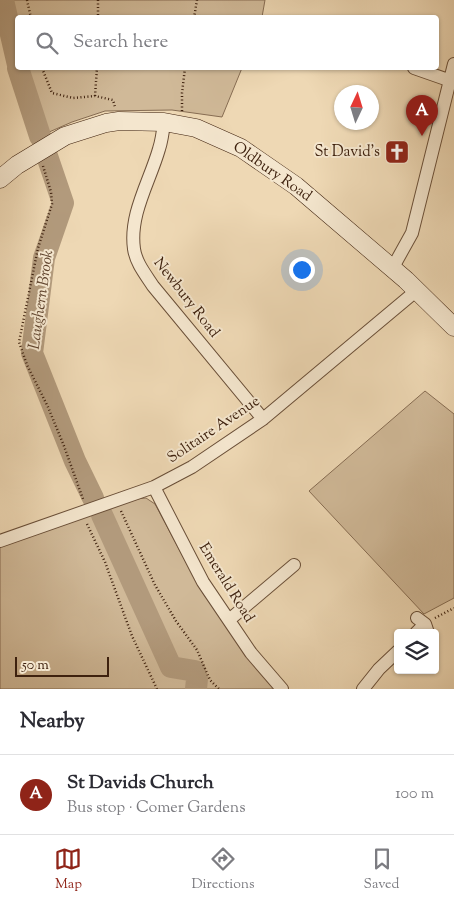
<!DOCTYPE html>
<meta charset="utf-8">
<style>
body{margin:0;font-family:"Sorts Mill Goudy",serif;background:#f2f2f3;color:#2b2b33}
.controls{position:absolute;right:15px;bottom:15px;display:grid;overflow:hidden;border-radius:5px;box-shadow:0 1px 4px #0004}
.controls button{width:45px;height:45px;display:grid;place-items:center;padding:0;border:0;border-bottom:1px solid #e1e1e2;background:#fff;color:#2b2b33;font:25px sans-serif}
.compass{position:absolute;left:334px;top:85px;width:45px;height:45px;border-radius:50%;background:#fff;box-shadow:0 1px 4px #0004;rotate:4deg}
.scale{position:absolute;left:15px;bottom:12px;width:94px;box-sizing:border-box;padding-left:5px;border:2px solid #3e210e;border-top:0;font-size:14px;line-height:18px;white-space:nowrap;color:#3e210e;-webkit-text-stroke:4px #f4e6ce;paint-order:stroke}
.you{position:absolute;left:301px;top:269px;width:18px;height:18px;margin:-12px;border:4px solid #fff;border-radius:50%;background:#1a73e8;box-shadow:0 0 0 8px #1a73e833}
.badge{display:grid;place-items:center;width:32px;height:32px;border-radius:50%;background:#8f2418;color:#fff;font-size:16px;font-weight:700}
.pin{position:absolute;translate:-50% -41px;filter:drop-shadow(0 1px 2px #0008)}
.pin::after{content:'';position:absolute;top:26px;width:18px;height:15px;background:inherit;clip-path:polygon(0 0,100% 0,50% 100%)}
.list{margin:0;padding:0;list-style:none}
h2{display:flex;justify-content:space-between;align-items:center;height:65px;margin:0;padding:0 20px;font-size:21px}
h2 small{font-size:16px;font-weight:400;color:#7c7c81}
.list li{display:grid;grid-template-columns:32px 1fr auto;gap:15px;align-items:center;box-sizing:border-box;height:80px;padding:0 20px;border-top:1px solid #e1e1e2}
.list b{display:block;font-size:19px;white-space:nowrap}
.list p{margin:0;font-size:16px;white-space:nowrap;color:#7c7c81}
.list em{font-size:16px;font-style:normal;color:#7c7c81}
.icon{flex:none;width:28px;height:28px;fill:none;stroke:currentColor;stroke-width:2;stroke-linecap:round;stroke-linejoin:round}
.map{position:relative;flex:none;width:454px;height:689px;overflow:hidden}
.search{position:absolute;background:#fff;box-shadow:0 1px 4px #0004;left:15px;right:15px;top:15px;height:55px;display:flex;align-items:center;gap:12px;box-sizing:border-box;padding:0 18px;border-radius:5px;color:#7c7c81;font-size:19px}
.sheet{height:145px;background:#fff}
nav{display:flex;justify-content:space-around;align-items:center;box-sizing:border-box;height:70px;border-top:1px solid #e1e1e2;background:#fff;font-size:14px;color:#7c7c81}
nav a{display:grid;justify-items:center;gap:2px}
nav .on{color:#8f2418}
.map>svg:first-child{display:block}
</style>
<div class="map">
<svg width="454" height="689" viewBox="0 0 454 689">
<rect width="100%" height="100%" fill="#eed8b4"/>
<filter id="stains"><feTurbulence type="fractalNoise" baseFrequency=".004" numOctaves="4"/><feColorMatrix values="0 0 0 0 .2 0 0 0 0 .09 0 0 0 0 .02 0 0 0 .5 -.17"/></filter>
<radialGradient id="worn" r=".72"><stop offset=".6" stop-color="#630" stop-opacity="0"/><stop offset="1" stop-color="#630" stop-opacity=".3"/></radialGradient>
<path fill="#d0b998" stroke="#876d53" d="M 3,0 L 265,0 L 262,17 L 18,18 L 17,65 Z
M 18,68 L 242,68 L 222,117 L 172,110 L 105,111 L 72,122 L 40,136 Z
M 425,391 L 454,414 L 454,598 L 424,614 L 309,491 Z
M 146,498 L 155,504 L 187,564 L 204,595 L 277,689 L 0,689 L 0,547 L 136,499 Z"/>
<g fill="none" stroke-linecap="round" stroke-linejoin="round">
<path stroke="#b29a7c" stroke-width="22" d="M 3,0 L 18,65
M 18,68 L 40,136
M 47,156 L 63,203 L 44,258 L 32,353 L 75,461 L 93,498
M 102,515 L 171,667 L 195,671 L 197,679 L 196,689"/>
<defs>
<path id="street" d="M 414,68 L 454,82
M 164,122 C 163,131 162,140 159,149 C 150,181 129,214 134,249 C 136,263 146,275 153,286 L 263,419
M 392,269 L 412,233 L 454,64
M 154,487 L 203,582 L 251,653 L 282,689
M 0,541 L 154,487 L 192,467 L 263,419 L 416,291
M 417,618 L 425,624 L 428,633
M 229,620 L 294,565
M 416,633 L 425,624
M 363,689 L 379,669 L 398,651"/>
<path id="secondary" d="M 0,179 L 17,165 L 65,136 L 106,123 L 119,121 L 164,122 L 196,128 L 241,148 L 296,186 L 406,280 L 454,327"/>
</defs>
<use href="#street" stroke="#6a4f38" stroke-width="14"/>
<use href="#secondary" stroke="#3e210e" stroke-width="19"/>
<path stroke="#3e210e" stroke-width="2.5" stroke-dasharray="1 2.5" stroke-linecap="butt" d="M 27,0 L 31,18
M 98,0 L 98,18
M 194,18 L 197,0
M 42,68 L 52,93 L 73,98 L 95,96 L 113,100 L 115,107
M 95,96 L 97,68
M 182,111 L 182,93 L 185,68
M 43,166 L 51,192 L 52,204 L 38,248 L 19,342 L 27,365 L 48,407 L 64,446 L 83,499
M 121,511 L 155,585 L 176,621 L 197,650 L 210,680 L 219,689
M 87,524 L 105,562 L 132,636 L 157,689
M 435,618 L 454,608"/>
<use href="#street" stroke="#f4e6ce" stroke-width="12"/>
<use href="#secondary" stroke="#f4e6ce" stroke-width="18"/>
</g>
<defs>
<symbol id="church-square" viewBox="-11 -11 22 22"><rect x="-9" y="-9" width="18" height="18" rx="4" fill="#8f2418" stroke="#f4e6ce"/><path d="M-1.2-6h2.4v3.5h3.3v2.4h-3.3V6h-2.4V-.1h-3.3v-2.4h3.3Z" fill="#fff"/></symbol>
</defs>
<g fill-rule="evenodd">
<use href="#church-square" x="383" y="138" width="28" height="28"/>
</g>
<g text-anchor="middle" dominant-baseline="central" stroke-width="4" stroke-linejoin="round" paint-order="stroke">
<g font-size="15" fill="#3e210e" stroke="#f4e6ce" text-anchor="end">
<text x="380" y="152">St David's</text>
</g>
<g font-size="15" fill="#3e210e" stroke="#f4e6ce">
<text transform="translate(272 172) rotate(35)">Oldbury Road</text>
<text transform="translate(186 298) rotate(52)">Newbury Road</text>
<text transform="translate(214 430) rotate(-34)">Solitaire Avenue</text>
<text transform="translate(226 583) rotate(58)">Emerald Road</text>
</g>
<g font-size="16" font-style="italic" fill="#61452f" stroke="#f4e6ce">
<text transform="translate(42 300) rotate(-82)">Laughern Brook</text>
</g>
</g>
<rect width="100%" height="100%" filter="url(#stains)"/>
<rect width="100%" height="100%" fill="url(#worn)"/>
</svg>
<div class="controls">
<button><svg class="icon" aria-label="layers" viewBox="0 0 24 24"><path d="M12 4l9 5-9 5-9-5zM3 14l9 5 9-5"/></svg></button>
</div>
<svg class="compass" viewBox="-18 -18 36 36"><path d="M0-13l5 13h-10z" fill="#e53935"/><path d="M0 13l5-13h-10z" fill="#7c7c81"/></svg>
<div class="scale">50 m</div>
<div class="you"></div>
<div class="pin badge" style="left:422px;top:136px">A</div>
<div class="search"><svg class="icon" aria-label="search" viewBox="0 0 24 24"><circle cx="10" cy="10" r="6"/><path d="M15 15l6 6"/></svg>Search here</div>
</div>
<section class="sheet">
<h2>Nearby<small></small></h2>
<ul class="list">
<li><span class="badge">A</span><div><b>St Davids Church</b><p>Bus stop · Comer Gardens</p></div><em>100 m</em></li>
</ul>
</section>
<nav>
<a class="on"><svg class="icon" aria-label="map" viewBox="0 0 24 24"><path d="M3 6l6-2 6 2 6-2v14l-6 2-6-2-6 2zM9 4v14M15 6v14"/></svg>Map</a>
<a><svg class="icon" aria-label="directions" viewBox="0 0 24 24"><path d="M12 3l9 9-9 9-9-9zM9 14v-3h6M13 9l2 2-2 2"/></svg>Directions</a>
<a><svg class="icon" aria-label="saved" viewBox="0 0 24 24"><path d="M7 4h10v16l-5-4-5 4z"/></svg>Saved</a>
</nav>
